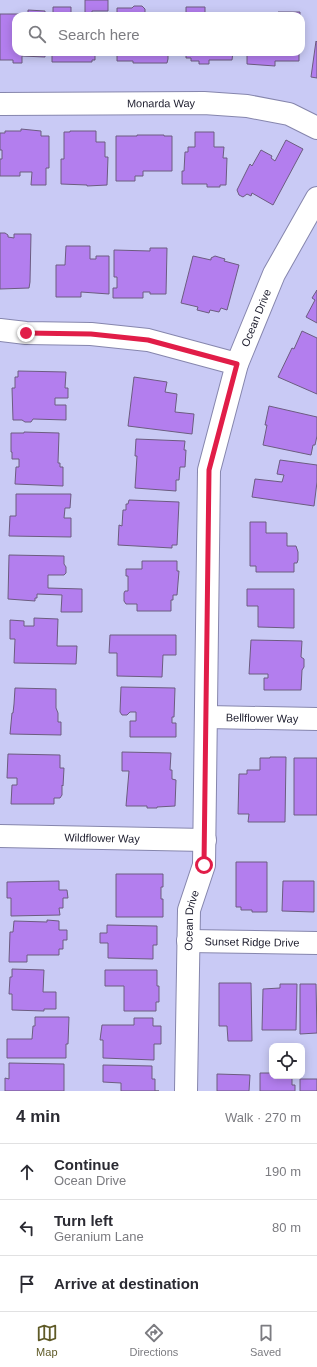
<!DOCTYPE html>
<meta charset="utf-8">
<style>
body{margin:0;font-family:Helvetica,sans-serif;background:#f7f7f7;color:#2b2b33}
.controls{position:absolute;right:12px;bottom:12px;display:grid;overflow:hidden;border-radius:8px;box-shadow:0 2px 10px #0003}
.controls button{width:36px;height:36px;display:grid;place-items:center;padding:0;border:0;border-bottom:1px solid #e1e1e2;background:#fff;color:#2b2b33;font:20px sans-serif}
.stop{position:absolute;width:12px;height:12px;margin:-9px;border:3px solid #e11d48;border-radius:50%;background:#fff}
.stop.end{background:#e11d48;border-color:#fff;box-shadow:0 1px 4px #0008}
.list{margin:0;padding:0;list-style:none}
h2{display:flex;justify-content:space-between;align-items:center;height:52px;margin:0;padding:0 16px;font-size:17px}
h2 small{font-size:13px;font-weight:400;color:#7c7c81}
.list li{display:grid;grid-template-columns:26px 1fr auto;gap:12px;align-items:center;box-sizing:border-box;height:56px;padding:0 16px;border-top:1px solid #e1e1e2}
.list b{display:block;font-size:15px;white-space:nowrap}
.list p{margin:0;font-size:13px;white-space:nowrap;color:#7c7c81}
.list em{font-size:13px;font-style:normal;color:#7c7c81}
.icon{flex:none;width:22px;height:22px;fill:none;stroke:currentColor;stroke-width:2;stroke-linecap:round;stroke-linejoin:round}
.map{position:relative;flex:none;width:317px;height:1091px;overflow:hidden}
.search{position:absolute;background:#fff;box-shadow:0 2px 10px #0003;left:12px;right:12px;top:12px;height:44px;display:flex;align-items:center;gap:10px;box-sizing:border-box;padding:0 14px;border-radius:12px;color:#7c7c81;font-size:15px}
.sheet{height:220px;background:#fff}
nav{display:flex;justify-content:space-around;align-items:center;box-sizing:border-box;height:56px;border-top:1px solid #e1e1e2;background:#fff;font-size:11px;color:#7c7c81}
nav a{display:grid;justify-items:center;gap:2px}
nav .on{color:#5f5a27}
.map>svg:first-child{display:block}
</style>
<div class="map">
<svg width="317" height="1091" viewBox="0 0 317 1091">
<rect width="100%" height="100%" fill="#c9caf5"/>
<path fill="#b37eee" stroke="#6c5c80" d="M 85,0 L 108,0 L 108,11 L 92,11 L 92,16 L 85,16 Z
M 134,6 L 142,6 L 145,9 L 145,16 L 117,16 L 117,8 L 132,8 Z
M 53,7 L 71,7 L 71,16 L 53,16 Z
M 186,7 L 205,7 L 205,16 L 186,16 Z
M 28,10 L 45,11 L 45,16 L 16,16 L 16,52 L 45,52 L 45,57 L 22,56 L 22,63 L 13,63 L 13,60 L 0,60 L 0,14 L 28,14 Z
M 278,12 L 300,12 L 300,16 L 246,16 L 278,16 Z
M 316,41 L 317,42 L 317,78 L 311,77 Z
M 52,52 L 95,52 L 95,60 L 92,60 L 92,62 L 52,62 Z
M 117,52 L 168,52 L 168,59 L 167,63 L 133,63 L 133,61 L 117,61 Z
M 186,52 L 233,52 L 232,60 L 209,60 L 209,64 L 199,64 L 199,61 L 191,61 L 191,58 L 186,58 Z
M 250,52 L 299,52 L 299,61 L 275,61 L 275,66 L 247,64 L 247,53 L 250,53 Z
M 21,129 L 41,131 L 41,136 L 49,136 L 49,168 L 46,168 L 46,185 L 31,185 L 32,172 L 20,172 L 20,176 L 0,176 L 0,159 L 2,159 L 2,150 L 0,150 L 0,133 L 5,133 L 5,131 L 21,131 Z
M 70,131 L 96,131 L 96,142 L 105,142 L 105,157 L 108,157 L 107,185 L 87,186 L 87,185 L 61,184 L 61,159 L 64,159 L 64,132 L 70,132 Z
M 195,132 L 214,132 L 214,147 L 224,147 L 223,158 L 227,158 L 226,185 L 220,185 L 220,187 L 207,187 L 207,184 L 182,184 L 182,171 L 184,171 L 185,152 L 188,152 L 188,147 L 195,147 Z
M 137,135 L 164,135 L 164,136 L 172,136 L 172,171 L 143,171 L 143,176 L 135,176 L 135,181 L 116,181 L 116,136 L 137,136 Z
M 286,140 L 303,149 L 273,205 L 252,193 L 251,196 L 247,194 L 243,197 L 239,195 L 237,190 L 250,164 L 252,166 L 261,150 L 272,156 L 271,158 L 275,161 Z
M 0,233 L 5,233 L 8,235 L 8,237 L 14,238 L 14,234 L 31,234 L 30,282 L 29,288 L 0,289 Z
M 66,246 L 90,246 L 90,259 L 96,259 L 96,256 L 109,256 L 109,294 L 81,292 L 81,297 L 56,297 L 56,265 L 65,265 Z
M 150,248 L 167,248 L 166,294 L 150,294 L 150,292 L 143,292 L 143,298 L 113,298 L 113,288 L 117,288 L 117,277 L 114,277 L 114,250 L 150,251 Z
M 193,256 L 211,260 L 211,258 L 215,256 L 225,259 L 224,261 L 239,265 L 227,310 L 221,308 L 219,312 L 210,310 L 209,313 L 197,310 L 198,307 L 181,303 Z
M 317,290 L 317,323 L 306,317 L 315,300 L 312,298 Z
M 302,331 L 317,338 L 317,394 L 278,377 L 292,348 L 294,349 Z
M 18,371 L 66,372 L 65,388 L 68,388 L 68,398 L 55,398 L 55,405 L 66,405 L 66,420 L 33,419 L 31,422 L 25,422 L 22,420 L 13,420 L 12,388 L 15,388 L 15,377 L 18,377 Z
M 134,377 L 167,382 L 165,392 L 177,394 L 175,412 L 194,414 L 192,434 L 128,426 Z
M 269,406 L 317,417 L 317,436 L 315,445 L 313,445 L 311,455 L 263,445 L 267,425 L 265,425 Z
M 24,432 L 59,433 L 58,463 L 60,463 L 60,467 L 63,467 L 63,486 L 15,484 L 16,467 L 19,467 L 19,459 L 12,459 L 12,452 L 11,452 L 11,433 L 24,433 Z
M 136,439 L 185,441 L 184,450 L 186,450 L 185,467 L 180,467 L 179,480 L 176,480 L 176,491 L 135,488 L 137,456 L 135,456 Z
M 280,460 L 317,465 L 317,482 L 314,506 L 252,497 L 255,479 L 282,482 L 284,475 L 277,474 Z
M 16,494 L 71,494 L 70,508 L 65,508 L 64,518 L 71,518 L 71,537 L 9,536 L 10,516 L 16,516 Z
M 129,500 L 179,502 L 177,545 L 172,545 L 172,548 L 118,545 L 119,525 L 122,526 L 123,510 L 126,510 L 126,504 L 128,504 Z
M 250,522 L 266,522 L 266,533 L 287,533 L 287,546 L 296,546 L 298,552 L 298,560 L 297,563 L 294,563 L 294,572 L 256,572 L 256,566 L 250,566 Z
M 9,555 L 64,556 L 64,564 L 66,567 L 66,573 L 64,575 L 48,575 L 48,588 L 82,589 L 82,612 L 61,612 L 62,595 L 37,594 L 37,598 L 35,598 L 35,601 L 8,599 Z
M 142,561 L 177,561 L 177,571 L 179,571 L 177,595 L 173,595 L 173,600 L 171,600 L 171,611 L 137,611 L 137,604 L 126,604 L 124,601 L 124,593 L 125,591 L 128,591 L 128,576 L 126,576 L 126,569 L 142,569 Z
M 247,589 L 294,589 L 294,628 L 258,627 L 258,606 L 247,606 Z
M 34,618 L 58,619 L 57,646 L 77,646 L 76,664 L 14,663 L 15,639 L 10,639 L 10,620 L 24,621 L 24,626 L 34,626 Z
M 110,635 L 176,635 L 176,655 L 163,655 L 162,677 L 117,676 L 117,653 L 109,653 Z
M 251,640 L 302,641 L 301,657 L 304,659 L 304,667 L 302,670 L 301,690 L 264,690 L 264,678 L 268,678 L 268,674 L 249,674 Z
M 121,687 L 175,688 L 174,717 L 172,717 L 172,723 L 176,723 L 176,737 L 130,737 L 130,721 L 136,721 L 136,712 L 130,712 L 127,715 L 122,715 L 120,712 Z
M 15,688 L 56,689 L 56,708 L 58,713 L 58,722 L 61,722 L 61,735 L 10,734 L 12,713 L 13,713 L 14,704 Z
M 122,752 L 171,753 L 170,770 L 172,770 L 172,779 L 176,780 L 175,806 L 157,807 L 157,808 L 147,808 L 147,806 L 126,806 L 129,771 L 122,771 Z
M 8,754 L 60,755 L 60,768 L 64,768 L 63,786 L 62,785 L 62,795 L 60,798 L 54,798 L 54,804 L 11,804 L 12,785 L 17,785 L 17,778 L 7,778 Z
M 270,757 L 286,757 L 285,822 L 248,822 L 249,814 L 238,814 L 239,774 L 247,774 L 247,770 L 260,770 L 260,758 L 270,758 Z
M 294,758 L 317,758 L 317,815 L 294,815 Z
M 236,862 L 267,862 L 267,912 L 252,912 L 252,910 L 241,910 L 241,907 L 236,907 Z
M 116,874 L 163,874 L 163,887 L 161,887 L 161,899 L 163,899 L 163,917 L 116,917 Z
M 59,881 L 59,890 L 67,890 L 68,898 L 63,898 L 63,908 L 59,908 L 60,915 L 11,916 L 11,898 L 7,898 L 7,882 Z
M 283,881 L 314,881 L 314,912 L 282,911 Z
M 47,920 L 59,921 L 59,930 L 67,930 L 67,940 L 63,940 L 63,949 L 59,949 L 59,955 L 27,955 L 27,962 L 9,962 L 10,932 L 13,932 L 14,921 L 47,922 Z
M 107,925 L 157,926 L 157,945 L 153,945 L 153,959 L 108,958 L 108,943 L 100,943 L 100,933 L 107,933 Z
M 12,969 L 44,970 L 43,992 L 56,992 L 56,1009 L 44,1009 L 44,1011 L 12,1010 L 12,994 L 9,994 L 10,977 L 12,977 Z
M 105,970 L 157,970 L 157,986 L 159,986 L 159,1002 L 156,1002 L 156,1011 L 124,1011 L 124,986 L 105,986 Z
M 219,983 L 251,983 L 252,1041 L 228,1041 L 227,1026 L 219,1026 Z
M 280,984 L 297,984 L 296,1030 L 262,1030 L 263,989 L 280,988 Z
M 300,984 L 316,984 L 317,1033 L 300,1034 Z
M 35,1017 L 69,1017 L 68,1044 L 66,1044 L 66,1058 L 7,1058 L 7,1039 L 32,1039 L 33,1026 L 35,1026 Z
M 134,1018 L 153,1018 L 153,1026 L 161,1026 L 161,1044 L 154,1044 L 154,1060 L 103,1058 L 103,1040 L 100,1040 L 102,1025 L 134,1025 Z
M 9,1063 L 64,1064 L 64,1091 L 5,1091 L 5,1078 L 9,1079 Z
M 103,1065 L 152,1066 L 152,1079 L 155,1079 L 155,1091 L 159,1091 L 121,1091 L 121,1083 L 103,1082 Z
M 260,1073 L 272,1073 L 272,1076 L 292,1076 L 292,1085 L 295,1085 L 295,1091 L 260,1091 Z
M 217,1074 L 250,1075 L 249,1091 L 217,1091 Z
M 300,1079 L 317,1079 L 317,1091 L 300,1091 Z"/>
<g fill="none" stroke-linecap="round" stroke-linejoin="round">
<defs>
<g id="minor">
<path id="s1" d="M 0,104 L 204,103 L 247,106 L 289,114 L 317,128"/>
<path d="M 0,330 L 26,333 L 91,334 L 148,340 L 237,364"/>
<path id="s2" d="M 207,717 L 317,719"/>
<path id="s3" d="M 0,836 L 205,840"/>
<path id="s4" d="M 188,941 L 317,943"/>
<path id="s5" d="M 186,1091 L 189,910 L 204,865 L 209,470 L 237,364 L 274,274 L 317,198"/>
</g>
</defs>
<use href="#minor" stroke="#8686ad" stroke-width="24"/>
<use href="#minor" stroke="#fff" stroke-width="22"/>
</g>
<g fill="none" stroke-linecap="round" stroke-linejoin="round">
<path stroke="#e11d48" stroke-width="5" d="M 26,333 L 91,334 L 148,340 L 237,364 L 209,470 L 204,865"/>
</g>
<g text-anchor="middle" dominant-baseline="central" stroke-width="3" stroke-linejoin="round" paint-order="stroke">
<g font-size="11" fill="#212131" stroke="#edeefb">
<text stroke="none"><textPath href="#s1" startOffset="161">Monarda Way</textPath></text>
<text stroke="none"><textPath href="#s5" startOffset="783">Ocean Drive</textPath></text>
<text stroke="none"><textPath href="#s2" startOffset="55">Bellflower Way</textPath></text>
<text stroke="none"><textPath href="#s3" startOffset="102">Wildflower Way</textPath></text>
<text stroke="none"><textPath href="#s5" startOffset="171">Ocean Drive</textPath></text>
<text stroke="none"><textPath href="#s4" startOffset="64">Sunset Ridge Drive</textPath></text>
</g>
</g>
</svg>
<div class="controls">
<button><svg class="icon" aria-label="locate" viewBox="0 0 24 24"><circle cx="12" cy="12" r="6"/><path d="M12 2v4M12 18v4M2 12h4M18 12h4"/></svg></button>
</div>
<div class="stop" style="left:204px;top:865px"></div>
<div class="stop end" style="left:26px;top:333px"></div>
<div class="search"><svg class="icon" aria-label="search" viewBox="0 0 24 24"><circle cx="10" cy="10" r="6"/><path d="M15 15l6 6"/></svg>Search here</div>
</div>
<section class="sheet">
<h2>4 min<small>Walk · 270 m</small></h2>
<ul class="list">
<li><svg class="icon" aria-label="ahead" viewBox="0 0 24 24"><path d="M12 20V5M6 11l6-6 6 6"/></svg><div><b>Continue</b><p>Ocean Drive</p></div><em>190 m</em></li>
<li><svg class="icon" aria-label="left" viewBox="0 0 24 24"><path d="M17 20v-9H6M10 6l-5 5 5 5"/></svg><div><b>Turn left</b><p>Geranium Lane</p></div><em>80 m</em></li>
<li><svg class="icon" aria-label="arrive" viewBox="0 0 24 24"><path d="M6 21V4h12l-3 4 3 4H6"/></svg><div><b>Arrive at destination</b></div></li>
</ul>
</section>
<nav>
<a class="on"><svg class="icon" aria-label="map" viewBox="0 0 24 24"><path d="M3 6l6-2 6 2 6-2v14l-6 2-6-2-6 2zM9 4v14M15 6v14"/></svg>Map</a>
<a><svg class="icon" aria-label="directions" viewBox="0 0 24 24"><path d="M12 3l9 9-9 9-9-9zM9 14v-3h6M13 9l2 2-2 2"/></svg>Directions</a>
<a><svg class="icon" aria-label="saved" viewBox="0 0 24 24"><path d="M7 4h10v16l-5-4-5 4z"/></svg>Saved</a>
</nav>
